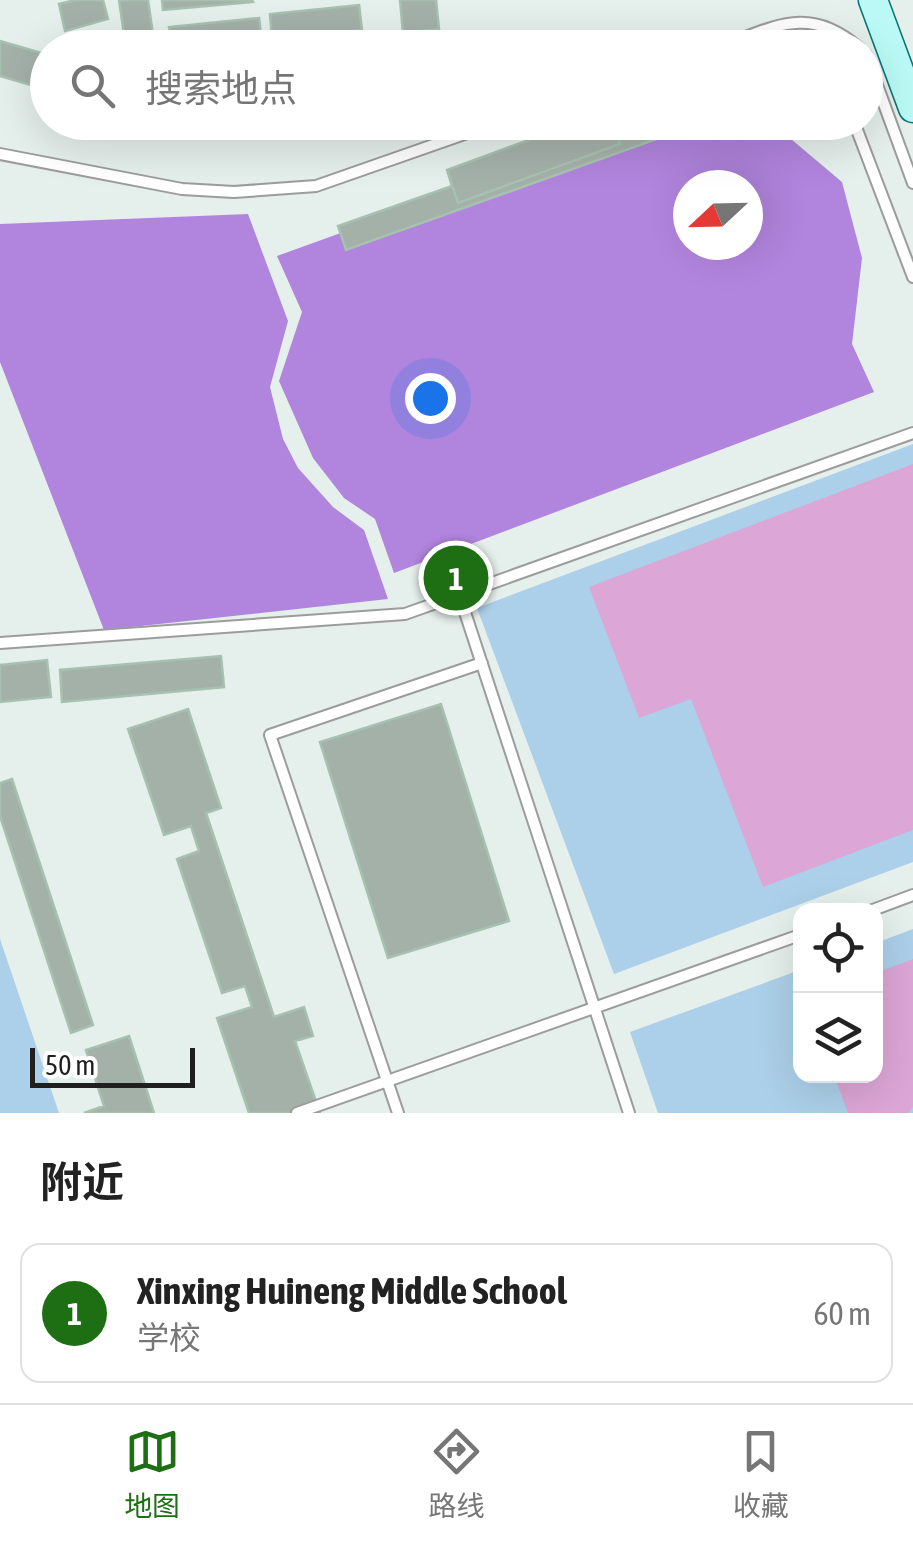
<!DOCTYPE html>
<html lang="zh">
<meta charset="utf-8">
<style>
body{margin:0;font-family:"Asap Condensed","Noto Sans SC",sans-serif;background:#f2f2f2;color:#222}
.controls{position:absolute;right:30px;bottom:30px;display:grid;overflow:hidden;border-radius:20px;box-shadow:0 10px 40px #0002}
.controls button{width:90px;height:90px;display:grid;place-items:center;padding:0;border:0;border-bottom:2px solid #e0e0e0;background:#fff;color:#222;font:50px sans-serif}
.compass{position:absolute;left:673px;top:170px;width:90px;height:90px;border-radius:50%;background:#fff;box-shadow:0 10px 40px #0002;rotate:248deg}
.scale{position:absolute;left:30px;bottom:25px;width:165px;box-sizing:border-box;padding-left:10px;border:5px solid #1f1f1f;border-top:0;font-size:28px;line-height:35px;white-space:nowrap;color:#1f1f1f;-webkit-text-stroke:8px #fff;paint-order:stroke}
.you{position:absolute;left:430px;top:398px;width:35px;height:35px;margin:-25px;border:8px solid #fff;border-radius:50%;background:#1a73e8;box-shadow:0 0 0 15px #1a73e833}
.badge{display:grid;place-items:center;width:65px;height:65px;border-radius:50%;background:#1e6e14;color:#fff;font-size:32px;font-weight:700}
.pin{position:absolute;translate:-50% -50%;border:5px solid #fff;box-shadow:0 2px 10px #0006}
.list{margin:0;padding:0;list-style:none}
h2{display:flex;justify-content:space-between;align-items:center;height:130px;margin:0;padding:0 40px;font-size:42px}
h2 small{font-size:32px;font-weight:400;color:#767676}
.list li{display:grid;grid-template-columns:65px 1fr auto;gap:30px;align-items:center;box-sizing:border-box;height:140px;margin:0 20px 20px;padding:0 20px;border:2px solid #e0e0e0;border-radius:20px}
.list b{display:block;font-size:38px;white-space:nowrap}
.list p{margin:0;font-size:32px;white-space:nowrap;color:#767676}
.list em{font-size:32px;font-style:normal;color:#767676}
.icon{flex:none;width:55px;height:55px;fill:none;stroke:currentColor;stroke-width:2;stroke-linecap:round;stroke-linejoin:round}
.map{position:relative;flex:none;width:913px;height:1113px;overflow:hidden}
.search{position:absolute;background:#fff;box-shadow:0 10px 40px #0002;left:30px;right:30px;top:30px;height:110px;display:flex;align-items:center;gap:25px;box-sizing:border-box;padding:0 35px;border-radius:55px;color:#767676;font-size:38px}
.sheet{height:290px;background:#fff}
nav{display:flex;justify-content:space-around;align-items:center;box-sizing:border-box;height:140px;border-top:2px solid #e0e0e0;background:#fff;font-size:28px;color:#767676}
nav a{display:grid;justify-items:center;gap:5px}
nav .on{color:#1e6e14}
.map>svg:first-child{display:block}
</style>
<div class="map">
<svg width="913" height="1113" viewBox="0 0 913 1113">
<rect width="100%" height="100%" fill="#e5efeb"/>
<path fill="#acd0e9" d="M 913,444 L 913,862 L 614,974 L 477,608 Z
M 913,929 L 913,1113 L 658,1113 L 630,1032 L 800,970 L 800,1076 L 876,1076 L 876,943 Z
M 0,939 L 59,1113 L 0,1113 Z"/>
<path fill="#b184dd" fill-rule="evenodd" d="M 646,123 L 772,123 L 842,182 L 862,258 L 852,344 L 874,392 L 394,573 L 375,519 L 344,498 L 313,458 L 279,381 L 302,312 L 277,256 ZM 688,185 L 748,185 L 748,245 L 688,245 Z
M 248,214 L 288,321 L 270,387 L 283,439 L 298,468 L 333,507 L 364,530 L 388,599 L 104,630 L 0,362 L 0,224 Z"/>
<path fill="#dca6d6" d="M 913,464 L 913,830 L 763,887 L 691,699 L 639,718 L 589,587 Z
M 913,959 L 913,1107 L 908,1113 L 848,1113 L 834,1076 L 876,1076 L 876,973 Z"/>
<path fill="#a4b1a9" stroke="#a7c1b0" stroke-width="2.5" d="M 75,0 L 103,0 L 108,19 L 65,31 L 59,4 Z
M 119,0 L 148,0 L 155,48 L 126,48 Z
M 162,0 L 252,0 L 253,2 L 163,10 Z
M 400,0 L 436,0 L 439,29 L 403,33 Z
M 359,5 L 362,30 L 272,39 L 270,14 Z
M 259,18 L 262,43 L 172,48 L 169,27 Z
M 0,41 L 48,55 L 48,90 L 0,76 Z
M 578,122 L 612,122 L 620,144 L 458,203 L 447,170 Z
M 578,122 L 612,122 L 614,128 L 630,122 L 704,122 L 346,250 L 338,226 L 452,186 L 447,170 Z
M 221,656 L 224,687 L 62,702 L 60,670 Z
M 47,660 L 51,697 L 0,702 L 0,665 Z
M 441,704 L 509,921 L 388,958 L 320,742 Z
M 188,709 L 221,808 L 206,813 L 274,1017 L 304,1007 L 313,1036 L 295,1041 L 320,1113 L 249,1113 L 217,1018 L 252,1007 L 245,986 L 222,993 L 177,859 L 199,851 L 191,826 L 164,835 L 128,729 Z
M 12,779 L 93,1025 L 71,1033 L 0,816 L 0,783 Z
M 129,1036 L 154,1113 L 84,1113 L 104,1106 L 86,1050 Z"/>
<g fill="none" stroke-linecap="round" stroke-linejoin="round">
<defs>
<path id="lane" d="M 717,48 C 773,28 808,3 859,48
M 866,55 L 913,183
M 854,122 L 913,277
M 0,154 L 182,189 L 234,192 L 316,186 L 499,122
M 459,594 L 629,1113
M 0,643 L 405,614 L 913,433
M 870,911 L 913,895
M 297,1113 L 800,935
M 398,1113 L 270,735 L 482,663"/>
<path id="secondary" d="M 873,0 L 913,108"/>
</defs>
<use href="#lane" stroke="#9c9c9c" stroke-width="14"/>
<use href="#secondary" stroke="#077575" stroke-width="31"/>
<use href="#lane" stroke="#fff" stroke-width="10"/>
<use href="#secondary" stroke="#baf9f5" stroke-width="28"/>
</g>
</svg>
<div class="controls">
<button><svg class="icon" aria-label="locate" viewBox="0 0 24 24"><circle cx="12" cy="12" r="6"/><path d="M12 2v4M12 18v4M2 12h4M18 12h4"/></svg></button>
<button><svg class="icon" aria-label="layers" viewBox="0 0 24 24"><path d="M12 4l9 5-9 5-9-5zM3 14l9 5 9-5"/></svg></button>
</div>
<svg class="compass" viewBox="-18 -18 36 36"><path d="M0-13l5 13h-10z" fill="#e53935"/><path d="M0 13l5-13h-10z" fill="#767676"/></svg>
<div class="scale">50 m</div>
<div class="you"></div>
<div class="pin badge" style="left:456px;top:578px">1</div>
<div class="search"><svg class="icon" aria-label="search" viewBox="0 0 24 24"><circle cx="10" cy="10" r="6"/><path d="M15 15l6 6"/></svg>搜索地点</div>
</div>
<section class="sheet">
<h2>附近<small></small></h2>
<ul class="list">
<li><span class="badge">1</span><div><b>Xinxing Huineng Middle School</b><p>学校</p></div><em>60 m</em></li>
</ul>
</section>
<nav>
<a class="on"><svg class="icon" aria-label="map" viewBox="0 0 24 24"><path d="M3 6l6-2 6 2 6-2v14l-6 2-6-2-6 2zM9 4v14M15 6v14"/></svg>地图</a>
<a><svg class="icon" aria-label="directions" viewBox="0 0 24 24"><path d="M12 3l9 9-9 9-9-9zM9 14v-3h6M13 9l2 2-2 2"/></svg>路线</a>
<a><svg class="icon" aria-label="saved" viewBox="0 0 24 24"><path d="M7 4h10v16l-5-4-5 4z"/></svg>收藏</a>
</nav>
